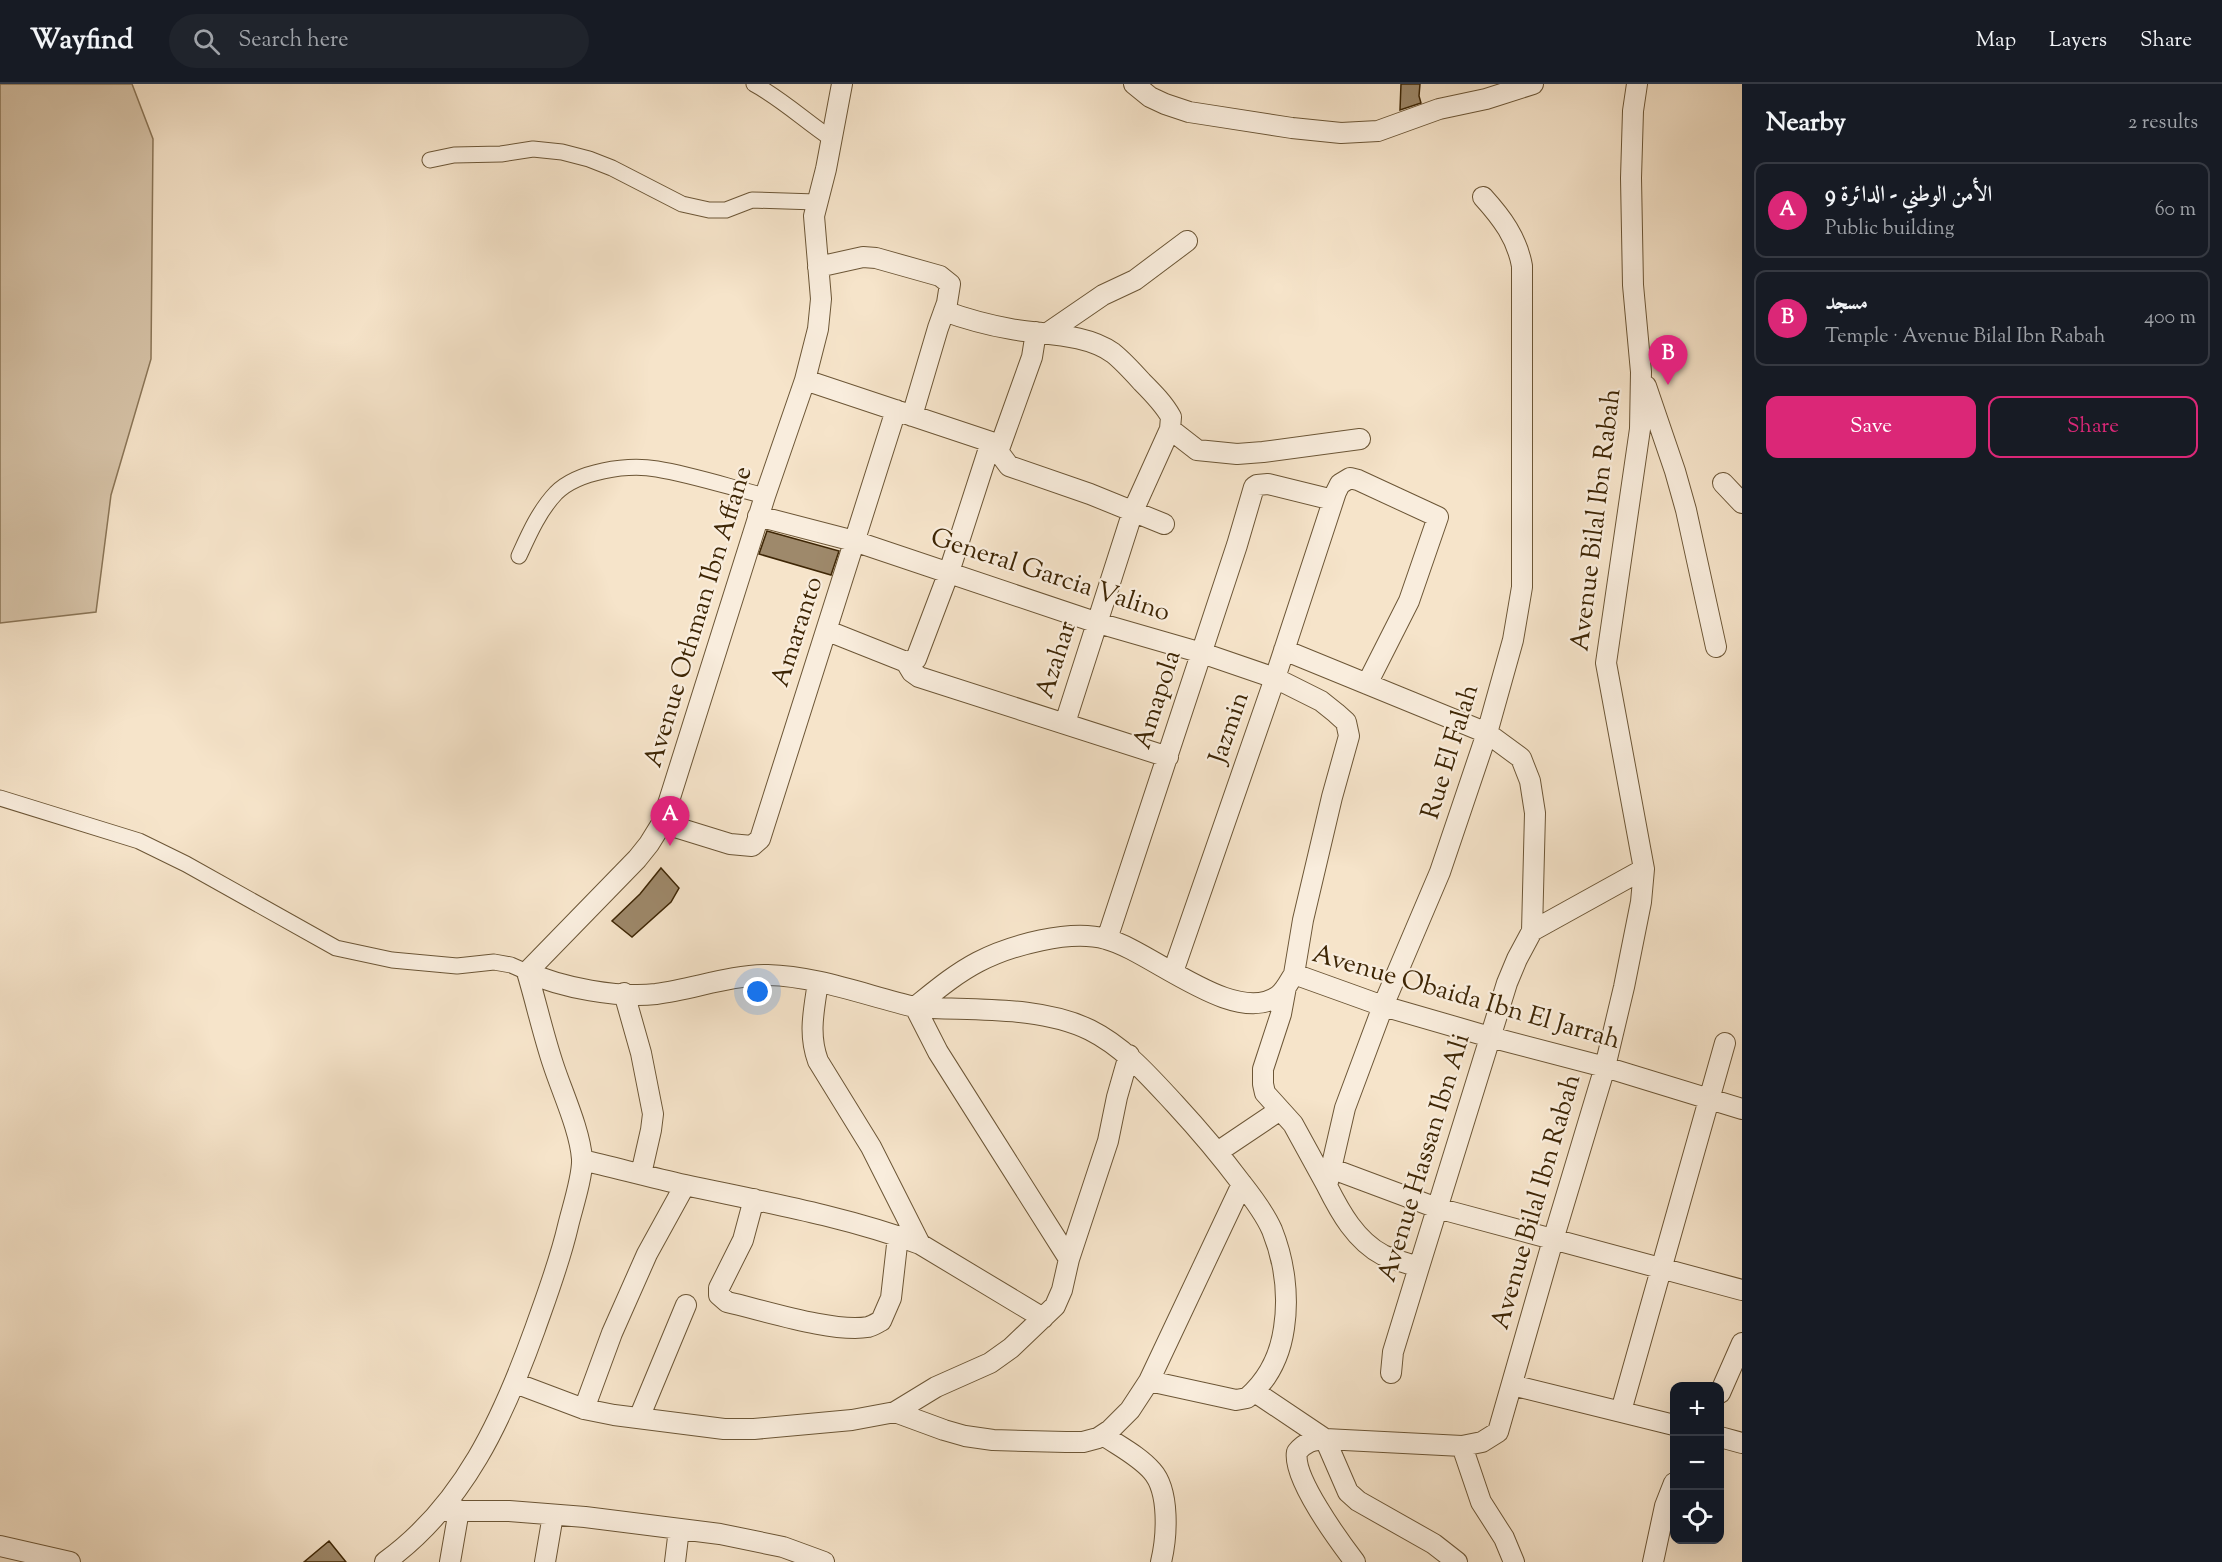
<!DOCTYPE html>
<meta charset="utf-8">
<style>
body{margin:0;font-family:"Sorts Mill Goudy",Amiri,serif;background:#20242c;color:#f1f3f6}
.controls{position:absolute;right:18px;bottom:18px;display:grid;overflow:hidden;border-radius:12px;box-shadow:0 6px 24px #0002}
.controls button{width:54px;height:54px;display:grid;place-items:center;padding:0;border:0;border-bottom:2px solid #363941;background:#171b24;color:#f1f3f6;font:30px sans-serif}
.you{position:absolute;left:758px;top:908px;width:21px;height:21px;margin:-15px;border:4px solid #fff;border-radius:50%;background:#1a73e8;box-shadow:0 0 0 9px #1a73e833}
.badge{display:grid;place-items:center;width:39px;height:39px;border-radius:50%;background:#db2777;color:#fff;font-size:20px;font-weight:700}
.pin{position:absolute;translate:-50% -50px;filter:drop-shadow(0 2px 3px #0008)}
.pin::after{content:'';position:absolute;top:32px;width:21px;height:18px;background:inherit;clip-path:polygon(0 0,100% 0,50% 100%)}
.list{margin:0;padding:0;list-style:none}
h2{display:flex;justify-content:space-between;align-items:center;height:78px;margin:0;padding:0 24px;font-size:26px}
h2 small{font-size:20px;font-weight:400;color:#9ea1a6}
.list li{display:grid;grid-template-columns:39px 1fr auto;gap:18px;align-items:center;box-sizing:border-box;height:96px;margin:0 12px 12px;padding:0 12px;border:2px solid #363941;border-radius:12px}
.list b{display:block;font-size:22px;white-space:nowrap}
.list p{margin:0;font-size:20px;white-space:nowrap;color:#9ea1a6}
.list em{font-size:20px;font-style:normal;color:#9ea1a6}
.actions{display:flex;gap:12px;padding:18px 24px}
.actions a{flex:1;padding:14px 0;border:2px solid #db2777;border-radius:12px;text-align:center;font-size:21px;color:#db2777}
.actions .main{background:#db2777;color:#fff}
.icon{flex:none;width:33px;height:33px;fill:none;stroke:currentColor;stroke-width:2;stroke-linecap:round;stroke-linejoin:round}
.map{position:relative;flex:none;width:1742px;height:1478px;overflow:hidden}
header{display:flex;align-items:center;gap:36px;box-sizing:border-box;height:84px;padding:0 30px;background:#171b24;border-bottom:2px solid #363941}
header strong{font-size:28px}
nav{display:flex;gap:33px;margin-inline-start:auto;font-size:21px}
.search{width:420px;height:54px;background:#20242c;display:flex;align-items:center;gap:15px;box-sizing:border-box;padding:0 21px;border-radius:33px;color:#9ea1a6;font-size:22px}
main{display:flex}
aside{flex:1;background:#171b24}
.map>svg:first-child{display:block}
</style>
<header>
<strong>Wayfind</strong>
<div class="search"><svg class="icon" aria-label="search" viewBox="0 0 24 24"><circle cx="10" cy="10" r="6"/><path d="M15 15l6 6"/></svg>Search here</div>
<nav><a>Map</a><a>Layers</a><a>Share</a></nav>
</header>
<main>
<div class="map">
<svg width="1742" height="1478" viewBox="0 0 1742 1478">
<rect width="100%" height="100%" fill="#f6e4ca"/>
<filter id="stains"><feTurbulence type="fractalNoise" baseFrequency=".00333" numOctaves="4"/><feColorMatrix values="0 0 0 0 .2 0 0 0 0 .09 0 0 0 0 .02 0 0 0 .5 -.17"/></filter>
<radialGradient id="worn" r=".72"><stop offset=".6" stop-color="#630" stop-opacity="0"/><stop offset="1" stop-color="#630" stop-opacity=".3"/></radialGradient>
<path fill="#d7c4a9" stroke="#8a7557" stroke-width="1.5" d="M 0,0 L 132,0 L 153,55 L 151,275 L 111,411 L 96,528 L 0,539 Z"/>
<path fill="#9e896b" stroke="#3e2605" stroke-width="1.5" d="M 1401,0 L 1420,0 L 1419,12 L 1421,19 L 1400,26 Z
M 767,447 L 839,467 L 831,491 L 759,470 Z
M 661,784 L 679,804 L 671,818 L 632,853 L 612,837 L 640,810 Z
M 329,1457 L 346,1478 L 304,1478 Z"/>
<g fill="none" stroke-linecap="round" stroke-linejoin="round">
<defs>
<path id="pedestrian" d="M 754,0 C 782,15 805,37 832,55
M 430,76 L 454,71 L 501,70 L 533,65 L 562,68 L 589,75 L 612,84 L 682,120 L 709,126 L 726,126 L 752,116 L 816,118
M 519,472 C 529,450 539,427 556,409 C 578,387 627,380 657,385 C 693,391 729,403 765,412
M 0,714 L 139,757 L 186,780 L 336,864 L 392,876 L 457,882 L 494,878 L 511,881 L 527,888"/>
<path id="minor" d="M 1134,0 L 1150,13 L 1165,20 L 1189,28 L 1292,44 L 1341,49 L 1378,47 L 1439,25 L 1486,15 L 1533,0
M 818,183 L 863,173 L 876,174 L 940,192 L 950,200 L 947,219 L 938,244 L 912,332
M 944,227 C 966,235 988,241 1011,245 C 1043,251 1085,249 1113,269 C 1123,277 1133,288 1142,298 C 1153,309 1164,320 1171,333 L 1170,345 L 1133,427 L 1065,639
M 1049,248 L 1103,211 L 1135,196 L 1187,157
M 805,296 L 991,358 L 1009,382 L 1090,410 L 1164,440
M 1646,302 L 1675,387 L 1686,426 L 1716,563
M 1170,345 L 1197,366 L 1237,370 L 1263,368 L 1360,355
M 998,368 L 1032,273 L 1036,248
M 1723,399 L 1742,419
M 758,432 L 854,457 L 1098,539 L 1202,569 L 1275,594 L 1321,617 L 1336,629 L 1346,638 L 1349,652 L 1332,713 L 1303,836 L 1294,890
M 828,547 L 906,578 L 916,575 L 949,488 L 991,358
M 1284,566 L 1487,649 L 1521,674 L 1530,697 L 1535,729 L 1532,847 L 1517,875 L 1507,899 L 1419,1183 L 1393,1268 L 1391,1289
M 906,578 L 912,588 L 919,593 L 1168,673
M 662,739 L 730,760 L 752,762 L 760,755 L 896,326
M 1532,847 L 1644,785
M 1107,855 L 1237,461 L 1254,403 L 1257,401 L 1268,400 L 1333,416
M 527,888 C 562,904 618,914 656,910 C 694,905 730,891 768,891 C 816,892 868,912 915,923 C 935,907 955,890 978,878 C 1011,861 1070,845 1106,855 C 1150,866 1234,943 1278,912 C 1285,907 1289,898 1294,890 L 1383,922 L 1490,953 L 1605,983 L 1742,1025
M 527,888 L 637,775 L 649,760 L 662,739 L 765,412 L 805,296 L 818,245 L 821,215 L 814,132 L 826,85 L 842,0
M 1173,888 L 1275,594 L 1336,408 L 1340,400 L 1350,394 L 1358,396 L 1438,433 L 1409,517 L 1367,600
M 818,898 C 814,926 808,950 818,977 L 871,1063 L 920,1160
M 1286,903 L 1281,930 L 1263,985 L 1263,1000 L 1265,1009 L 1293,1040 L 1327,1102
M 624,909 L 641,969 L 653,1030 L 651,1046 L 641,1090
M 915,923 C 970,927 1039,921 1090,946 C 1124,963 1149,992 1175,1020 C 1199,1046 1221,1072 1242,1100 C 1253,1114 1265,1130 1272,1146 C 1284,1176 1289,1211 1284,1244 C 1280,1272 1269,1295 1247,1314 L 1236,1316 L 1149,1297
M 915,923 L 938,968 L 1069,1175
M 1219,1067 L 1280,1026
M 582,1076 C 616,1084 650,1093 685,1101 C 764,1118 844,1132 920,1160 L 1043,1234
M 1330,1084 L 1437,1124 L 1742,1206
M 754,1115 L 743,1156 L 719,1204 L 719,1211 L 727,1218 C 763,1226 833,1249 868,1243 C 872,1242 877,1239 881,1237 L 891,1214 L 898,1152
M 1419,1183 C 1407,1179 1394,1176 1383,1171 C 1356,1157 1340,1128 1327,1102 L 1345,1024 L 1383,922 L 1440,788 L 1487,649 L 1513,556 L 1522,503 L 1522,182 C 1517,154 1502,134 1483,113
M 515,1299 L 584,1325 L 614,1331 L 724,1345 L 754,1345 L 852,1336 L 895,1328 L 944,1346 L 965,1352 L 993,1356 L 1066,1358 L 1083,1358 L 1098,1354 L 1110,1346 L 1130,1326 L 1149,1297 L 1242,1100
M 1512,1301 L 1674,1341
M 1255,1308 L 1325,1355 L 1348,1408 L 1358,1417 L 1434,1460 L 1457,1478
M 1720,1309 L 1742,1259
M 584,1325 L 612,1249 L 647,1170 L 685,1101
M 1621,1327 L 1725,959
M 895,1328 L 936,1303 L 990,1279 L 1011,1264 L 1055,1222 L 1062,1206 L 1069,1175 L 1108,1057 L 1117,1013 L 1129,971
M 639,1334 L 686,1221
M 1103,1351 C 1119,1362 1139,1372 1152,1387 C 1170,1407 1167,1453 1161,1478
M 1720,1353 L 1742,1359
M 1462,1362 L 1481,1418 L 1504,1454 L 1514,1478
M 441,1427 L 509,1427 L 585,1433 L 720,1450 L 783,1463 L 824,1478
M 0,1462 L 70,1478
M 385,1478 C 464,1421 503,1334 535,1245 C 547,1211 560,1177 568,1142 C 572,1125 583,1092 582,1075 C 580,1046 562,1008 553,980 C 543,950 536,918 527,888
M 450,1478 L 459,1426
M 545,1478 L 553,1431
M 675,1478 L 679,1445
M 1355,1478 C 1339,1457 1292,1393 1297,1368 C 1305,1358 1313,1356 1325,1355 L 1462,1362 L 1482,1358 L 1498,1348 L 1553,1156 L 1605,983 L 1624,903 L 1641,818 L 1644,785 L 1606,579 L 1640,345 L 1641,288 L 1633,201 L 1631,94 L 1633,27 L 1637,0
M 1653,1478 L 1665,1422 L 1674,1399"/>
</defs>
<use href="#pedestrian" stroke="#6c5636" stroke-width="17"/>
<use href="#minor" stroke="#6c5636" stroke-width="22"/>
<use href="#pedestrian" stroke="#f9eddd" stroke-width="15"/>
<use href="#minor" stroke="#f9eddd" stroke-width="20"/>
</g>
<g text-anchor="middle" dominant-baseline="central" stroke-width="4.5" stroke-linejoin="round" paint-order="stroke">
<g font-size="26" fill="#3e2605" stroke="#f9eddd">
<text transform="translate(1597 436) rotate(-83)">Avenue Bilal Ibn Rabah</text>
<text transform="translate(1050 492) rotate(18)">General Garcia Valino</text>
<text transform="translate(699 533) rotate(-73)">Avenue Othman Ibn Affane</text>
<text transform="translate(798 548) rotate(-72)">Amaranto</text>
<text transform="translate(1057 576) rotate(-72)">Azahar</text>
<text transform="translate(1158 616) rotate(-72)">Amapola</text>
<text transform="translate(1230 644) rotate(-71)">Jazmin</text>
<text transform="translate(1451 668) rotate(-73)">Rue El Falah</text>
<text transform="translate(1466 914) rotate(16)">Avenue Obaida Ibn El Jarrah</text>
<text transform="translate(1425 1074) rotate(-73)">Avenue Hassan Ibn Ali</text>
<text transform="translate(1537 1118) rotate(-74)">Avenue Bilal Ibn Rabah</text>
</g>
</g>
<rect width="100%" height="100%" filter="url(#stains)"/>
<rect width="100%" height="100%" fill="url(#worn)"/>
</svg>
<div class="controls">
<button>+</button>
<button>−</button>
<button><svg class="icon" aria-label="locate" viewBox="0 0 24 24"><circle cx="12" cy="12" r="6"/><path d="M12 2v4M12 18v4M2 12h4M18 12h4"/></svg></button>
</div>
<div class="you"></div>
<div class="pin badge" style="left:670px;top:762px">A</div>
<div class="pin badge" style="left:1668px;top:301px">B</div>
</div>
<aside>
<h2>Nearby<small>2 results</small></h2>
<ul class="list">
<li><span class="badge">A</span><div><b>الأمن الوطني - الدائرة 9</b><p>Public building</p></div><em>60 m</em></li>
<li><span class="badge">B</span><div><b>مسجد</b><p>Temple · Avenue Bilal Ibn Rabah</p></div><em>400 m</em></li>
</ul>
<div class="actions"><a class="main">Save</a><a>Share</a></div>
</aside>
</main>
